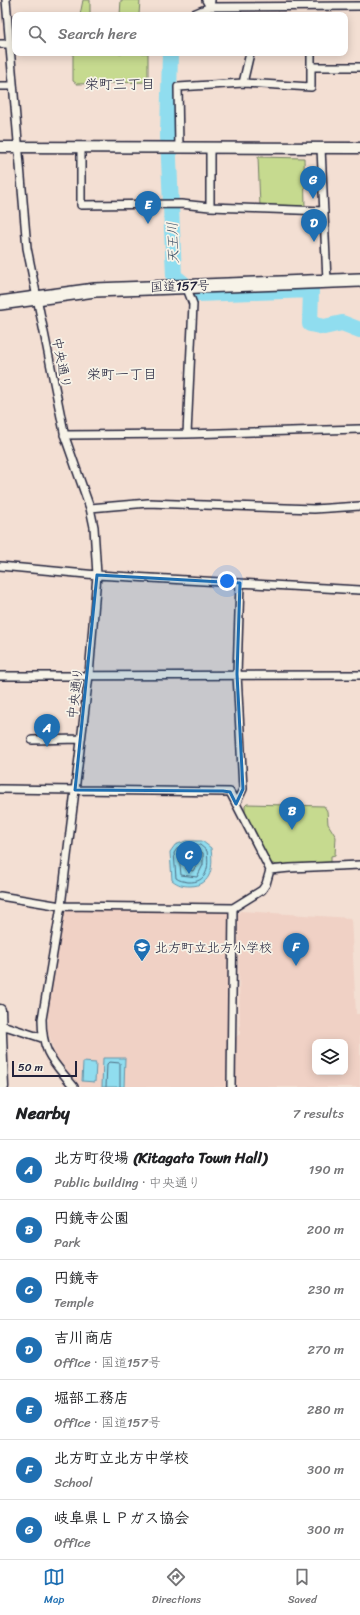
<!DOCTYPE html>
<meta charset="utf-8">
<style>
body{margin:0;font-family:Sriracha,"Klee One",sans-serif;background:#f6f6f6;color:#202124}
.controls{position:absolute;right:12px;bottom:12px;display:grid;overflow:hidden;border-radius:8px;box-shadow:0 2px 10px #0003}
.controls button{width:36px;height:36px;display:grid;place-items:center;padding:0;border:0;border-bottom:1px solid #e0e0e0;background:#fff;color:#202124;font:20px sans-serif}
.scale{position:absolute;left:12px;bottom:10px;width:65px;box-sizing:border-box;padding-left:4px;border:2px solid #22223b;border-top:0;font-size:11px;line-height:14px;white-space:nowrap;color:#22223b;-webkit-text-stroke:3px #f7f3e8;paint-order:stroke}
.you{position:absolute;left:227px;top:581px;width:14px;height:14px;margin:-10px;border:3px solid #fff;border-radius:50%;background:#1a73e8;box-shadow:0 0 0 6px #1a73e833}
.badge{display:grid;place-items:center;width:26px;height:26px;border-radius:50%;background:#1f6fb2;color:#fff;font-size:13px;font-weight:700}
.pin{position:absolute;translate:-50% -33px;filter:drop-shadow(0 1px 2px #0008)}
.pin::after{content:'';position:absolute;top:21px;width:14px;height:12px;background:inherit;clip-path:polygon(0 0,100% 0,50% 100%)}
.list{margin:0;padding:0;list-style:none}
h2{display:flex;justify-content:space-between;align-items:center;height:52px;margin:0;padding:0 16px;font-size:17px}
h2 small{font-size:13px;font-weight:400;color:#757577}
.list li{display:grid;grid-template-columns:26px 1fr auto;gap:12px;align-items:center;box-sizing:border-box;height:60px;padding:0 16px;border-top:1px solid #e0e0e0}
.list b{display:block;font-size:15px;white-space:nowrap}
.list p{margin:0;font-size:13px;white-space:nowrap;color:#757577}
.list em{font-size:13px;font-style:normal;color:#757577}
.icon{flex:none;width:22px;height:22px;fill:none;stroke:currentColor;stroke-width:2;stroke-linecap:round;stroke-linejoin:round}
.map{position:relative;flex:none;width:360px;height:1087px;overflow:hidden}
.search{position:absolute;background:#fff;box-shadow:0 2px 10px #0003;left:12px;right:12px;top:12px;height:44px;display:flex;align-items:center;gap:10px;box-sizing:border-box;padding:0 14px;border-radius:8px;color:#757577;font-size:15px}
.sheet{height:472px;background:#fff}
nav{display:flex;justify-content:space-around;align-items:center;box-sizing:border-box;height:56px;border-top:1px solid #e0e0e0;background:#fff;font-size:11px;color:#757577}
nav a{display:grid;justify-items:center;gap:2px}
nav .on{color:#1f6fb2}
.map>svg:first-child{display:block}
</style>
<div class="map">
<svg width="360" height="1087" viewBox="0 0 360 1087">
<rect width="100%" height="100%" fill="#f3dfd3"/>
<filter id="ink" filterUnits="userSpaceOnUse"><feTurbulence type="fractalNoise" baseFrequency=".025" numOctaves="2"/><feDisplacementMap in="SourceGraphic" scale="8" xChannelSelector="R" yChannelSelector="G"/><feConvolveMatrix kernelMatrix="1 2 1 2 8 2 1 2 1" color-interpolation-filters="sRGB"/></filter>
<g filter="url(#ink)">
<path fill="#f0d1c5" fill-rule="evenodd" d="M 68,909 L 227,912 L 230,914 L 227,1087 L 81,1087 L 55,1055 L 48,1032 L 48,1010 L 63,915 Z
M 240,911 L 351,918 L 356,1014 L 360,1014 L 360,1087 L 235,1087 L 236,1037 L 240,1034 L 238,914 ZM 315,1042 L 345,1042 L 345,1072 L 315,1072 Z"/>
<path fill="#c6da8f" stroke="#747e65" d="M 83,0 L 90,0 L 90,15 L 80,15 Z
M 121,0 L 140,0 L 139,15 L 120,15 Z
M 73,53 L 148,53 L 148,82 L 77,84 L 73,81 Z
M 258,157 L 304,158 L 305,208 L 260,206 Z
M 247,804 L 324,806 L 327,811 L 328,824 L 336,837 L 335,855 L 331,856 L 331,862 L 277,865 L 270,863 L 245,817 L 245,806 Z"/>
<path fill="#90ddef" stroke="#6492a7" d="M 186,841 L 202,841 L 211,848 C 213,865 213,886 190,886 C 183,886 178,885 172,880 L 170,852 L 175,845 Z
M 103,1058 L 125,1058 L 124,1087 L 102,1087 Z
M 83,1062 L 96,1063 L 95,1082 L 82,1081 Z"/>
<g fill="none" stroke-linecap="round" stroke-linejoin="round">
<path stroke="#4e6d83" stroke-width="1" d="M 187,845 L 200,845 L 207,851 C 209,867 208,883 188,882 C 183,881 180,881 176,878 L 174,853 L 177,849 Z
M 188,850 L 198,850 L 203,853 L 203,865 L 197,877 L 181,875 L 179,855 Z
M 190,856 L 197,857 L 197,864 L 193,871 L 186,869 L 186,858 Z
M 106,1087 L 107,1064 L 109,1062 L 120,1063 L 120,1087"/>
<path stroke="#90ddef" stroke-width="16" d="M 170,53 L 168,136 L 174,276 L 196,294 L 311,290 L 310,324 L 324,327 L 342,323 L 360,330"/>
<defs>
<path id="street" d="M 6,0 L 27,248 L 65,437 L 90,508 L 94,527 L 97,575 L 89,675 L 61,906 L 42,1019 C 42,1054 53,1061 74,1087
M 206,0 L 210,7 L 211,0
M 191,15 L 210,7 L 360,6
M 0,44 L 15,44
M 311,67 L 360,67
M 243,83 L 250,53
M 0,86 L 13,86
M 81,148 L 81,205 L 181,204 L 210,207 L 324,211
M 179,148 L 178,87 L 243,83 L 311,87 L 311,53
M 210,148 L 210,207
M 321,148 L 327,281
M 186,286 L 193,304 L 187,434
M 64,435 L 187,434 L 360,429
M 90,508 L 148,503 L 314,509 L 360,506
M 0,566 L 97,575 L 360,590
M 0,676 L 360,675
M 32,740 L 81,739
M 0,789 L 230,792 L 270,870
M 236,804 L 243,789 L 237,674 L 240,583
M 0,896 L 61,906 L 233,908 L 262,890 L 266,884 L 270,870 L 290,868 L 360,865
M 2,1026 L 8,1027 L 42,1038
M 231,1087 L 233,908"/>
<path id="secondary" d="M 0,147 L 360,148
M 0,1010 L 3,1087"/>
<path id="highway" d="M 0,303 L 95,290 L 360,280"/>
</defs>
<use href="#street" stroke="#22223b" stroke-width="10"/>
<use href="#secondary" stroke="#22223b" stroke-width="13"/>
<use href="#highway" stroke="#22223b" stroke-width="16"/>
<use href="#street" stroke="#f7f3e8" stroke-width="7"/>
<use href="#secondary" stroke="#f7f3e8" stroke-width="10"/>
<use href="#highway" stroke="#f7f3e8" stroke-width="13"/>
</g>
</g>
<path fill="#1f6fb2" fill-opacity="0.2" stroke="#1f6fb2" stroke-width="3" stroke-linejoin="round" d="M 97,575 L 240,583 L 237,674 L 243,789 L 236,804 L 230,792 L 223,791 L 75,790 Z"/>
<defs>
<symbol id="school-pin" viewBox="-11 -11 22 30"><path d="M0 17L-7.5 6A9.5 9.5 0 1 1 7.5 6Z" fill="#1f6fb2" stroke="#f7f3e8"/><path d="M0-5L7-2L0 1L-7-2ZM-4 1L0 2.5L4 1V4Q0 6-4 4Z" fill="#fff"/></symbol>
</defs>
<g fill-rule="evenodd">
<use href="#school-pin" x="132" y="937" width="20" height="27"/>
</g>
<g text-anchor="middle" dominant-baseline="central" stroke-width="3.5" stroke-linejoin="round" paint-order="stroke">
<g font-size="13" fill="#22223b" stroke="#f7f3e8">
<text transform="translate(180 286) rotate(-2)">国道157号</text>
<text transform="translate(62 363) rotate(79)">中央通り</text>
<text transform="translate(75 693) rotate(-83)">中央通り</text>
</g>
<g font-size="13" fill="#22223b" stroke="#f7f3e8" text-anchor="start">
<text x="155" y="947">北方町立北方小学校</text>
</g>
<g font-size="14" fill="#22223b" stroke="#f7f3e8">
<text x="120" y="84">栄町三丁目</text>
<text x="122" y="374">栄町一丁目</text>
</g>
<g font-size="14" font-style="italic" fill="#3e5168" stroke="#f7f3e8">
<text transform="translate(173 243) rotate(-92)">天王川</text>
</g>
</g>
</svg>
<div class="controls">
<button><svg class="icon" aria-label="layers" viewBox="0 0 24 24"><path d="M12 4l9 5-9 5-9-5zM3 14l9 5 9-5"/></svg></button>
</div>
<div class="scale">50 m</div>
<div class="you"></div>
<div class="pin badge" style="left:47px;top:747px">A</div>
<div class="pin badge" style="left:292px;top:830px">B</div>
<div class="pin badge" style="left:189px;top:874px">C</div>
<div class="pin badge" style="left:314px;top:242px">D</div>
<div class="pin badge" style="left:148px;top:224px">E</div>
<div class="pin badge" style="left:296px;top:966px">F</div>
<div class="pin badge" style="left:313px;top:199px">G</div>
<div class="search"><svg class="icon" aria-label="search" viewBox="0 0 24 24"><circle cx="10" cy="10" r="6"/><path d="M15 15l6 6"/></svg>Search here</div>
</div>
<section class="sheet">
<h2>Nearby<small>7 results</small></h2>
<ul class="list">
<li><span class="badge">A</span><div><b>北方町役場 (Kitagata Town Hall)</b><p>Public building · 中央通り</p></div><em>190 m</em></li>
<li><span class="badge">B</span><div><b>円鏡寺公園</b><p>Park</p></div><em>200 m</em></li>
<li><span class="badge">C</span><div><b>円鏡寺</b><p>Temple</p></div><em>230 m</em></li>
<li><span class="badge">D</span><div><b>吉川商店</b><p>Office · 国道157号</p></div><em>270 m</em></li>
<li><span class="badge">E</span><div><b>堀部工務店</b><p>Office · 国道157号</p></div><em>280 m</em></li>
<li><span class="badge">F</span><div><b>北方町立北方中学校</b><p>School</p></div><em>300 m</em></li>
<li><span class="badge">G</span><div><b>岐阜県ＬＰガス協会</b><p>Office</p></div><em>300 m</em></li>
</ul>
</section>
<nav>
<a class="on"><svg class="icon" aria-label="map" viewBox="0 0 24 24"><path d="M3 6l6-2 6 2 6-2v14l-6 2-6-2-6 2zM9 4v14M15 6v14"/></svg>Map</a>
<a><svg class="icon" aria-label="directions" viewBox="0 0 24 24"><path d="M12 3l9 9-9 9-9-9zM9 14v-3h6M13 9l2 2-2 2"/></svg>Directions</a>
<a><svg class="icon" aria-label="saved" viewBox="0 0 24 24"><path d="M7 4h10v16l-5-4-5 4z"/></svg>Saved</a>
</nav>
